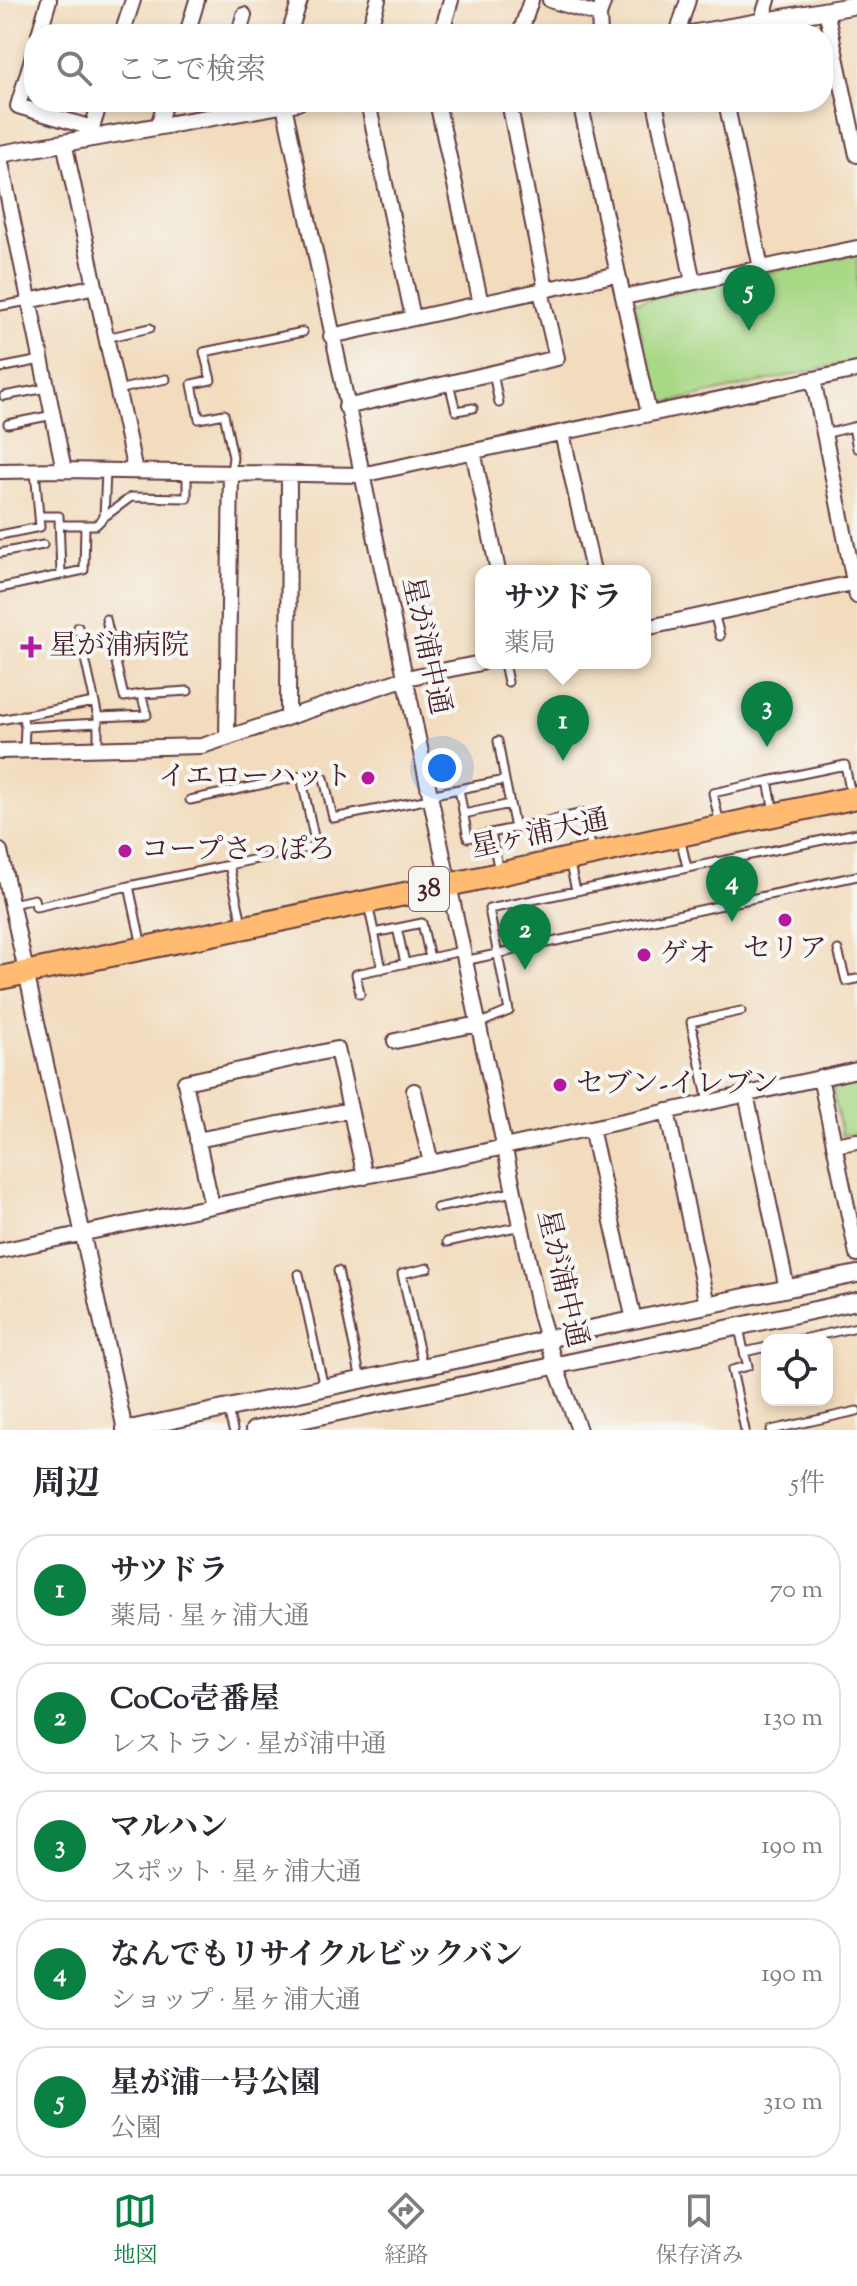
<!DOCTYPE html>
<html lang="ja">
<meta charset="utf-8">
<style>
body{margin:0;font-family:"Sorts Mill Goudy","Noto Serif JP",serif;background:#f7f7f7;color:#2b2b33}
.controls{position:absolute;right:24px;bottom:24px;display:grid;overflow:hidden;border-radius:16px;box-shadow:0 4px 12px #0003}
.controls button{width:72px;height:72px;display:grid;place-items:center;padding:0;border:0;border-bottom:2px solid #e1e1e2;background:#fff;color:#2b2b33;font:40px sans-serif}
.you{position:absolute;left:442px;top:768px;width:28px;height:28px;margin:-20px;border:6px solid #fff;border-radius:50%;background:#1a73e8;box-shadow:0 0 0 12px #1a73e833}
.badge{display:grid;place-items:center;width:52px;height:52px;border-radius:50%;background:#0b8043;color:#fff;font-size:26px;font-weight:700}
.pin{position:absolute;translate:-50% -66px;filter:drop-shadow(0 2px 4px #0008)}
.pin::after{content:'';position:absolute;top:42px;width:28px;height:24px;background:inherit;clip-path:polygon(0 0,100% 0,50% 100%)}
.popup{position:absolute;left:475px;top:565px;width:176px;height:104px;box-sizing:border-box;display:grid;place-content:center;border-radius:16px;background:#fff;filter:drop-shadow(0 2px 6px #0005);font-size:26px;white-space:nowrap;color:#7c7c81}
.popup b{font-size:30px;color:#2b2b33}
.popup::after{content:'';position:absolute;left:50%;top:100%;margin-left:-16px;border:16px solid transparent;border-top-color:#fff}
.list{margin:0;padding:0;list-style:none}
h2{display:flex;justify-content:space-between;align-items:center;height:104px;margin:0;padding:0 32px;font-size:34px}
h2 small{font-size:26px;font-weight:400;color:#7c7c81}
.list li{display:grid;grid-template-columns:52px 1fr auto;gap:24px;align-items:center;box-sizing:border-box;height:112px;margin:0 16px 16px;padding:0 16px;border:2px solid #e1e1e2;border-radius:32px}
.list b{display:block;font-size:30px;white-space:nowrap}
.list p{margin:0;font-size:26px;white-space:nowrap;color:#7c7c81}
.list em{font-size:26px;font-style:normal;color:#7c7c81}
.icon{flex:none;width:44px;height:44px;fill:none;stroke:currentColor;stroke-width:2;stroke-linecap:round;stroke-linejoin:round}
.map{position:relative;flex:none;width:857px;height:1430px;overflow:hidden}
.search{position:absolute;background:#fff;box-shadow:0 4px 12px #0003;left:24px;right:24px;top:24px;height:88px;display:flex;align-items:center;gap:20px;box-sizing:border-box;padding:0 28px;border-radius:32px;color:#7c7c81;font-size:30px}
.sheet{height:744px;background:#fff}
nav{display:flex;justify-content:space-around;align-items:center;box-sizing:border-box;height:112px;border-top:2px solid #e1e1e2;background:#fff;font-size:22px;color:#7c7c81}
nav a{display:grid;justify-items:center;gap:4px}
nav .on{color:#0b8043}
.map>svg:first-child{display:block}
</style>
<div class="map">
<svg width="857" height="1430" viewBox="0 0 857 1430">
<rect width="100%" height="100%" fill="#f6f6f2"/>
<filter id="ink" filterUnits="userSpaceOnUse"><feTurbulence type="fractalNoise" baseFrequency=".0125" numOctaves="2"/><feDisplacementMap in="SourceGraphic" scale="16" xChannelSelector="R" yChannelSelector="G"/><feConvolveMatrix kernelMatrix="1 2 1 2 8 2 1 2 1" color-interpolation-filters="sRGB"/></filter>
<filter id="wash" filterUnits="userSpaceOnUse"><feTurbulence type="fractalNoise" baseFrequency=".006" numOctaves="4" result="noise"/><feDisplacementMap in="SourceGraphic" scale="32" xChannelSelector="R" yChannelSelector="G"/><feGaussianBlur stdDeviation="1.8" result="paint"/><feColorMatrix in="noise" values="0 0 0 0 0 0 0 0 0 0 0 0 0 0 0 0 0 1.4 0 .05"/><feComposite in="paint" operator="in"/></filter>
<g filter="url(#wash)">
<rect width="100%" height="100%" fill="#f2dcbd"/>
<path fill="#a8d886" stroke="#797c58" stroke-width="2" d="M 857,253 L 857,361 L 657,405 L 634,302 Z
M 857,1083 L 857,1133 L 842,1136 L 832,1088 Z"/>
</g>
<g filter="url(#ink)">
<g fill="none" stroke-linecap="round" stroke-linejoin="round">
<defs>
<path id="service" d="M 823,73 L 839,70
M 0,306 L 29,301
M 106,338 L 150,328
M 0,368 L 41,360
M 493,373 L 499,403
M 449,383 L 456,411 L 473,408
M 117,390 L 166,379
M 4,396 L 47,388
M 8,424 L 53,415
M 853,427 L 857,448
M 824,434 L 857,426
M 35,470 L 39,516 L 59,516 L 61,575
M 231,473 L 233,457 L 224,414 L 199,419 L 192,384 L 211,380 L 204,352 L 303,332
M 104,517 L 131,497 L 187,498 L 187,472
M 59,525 L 85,525
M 0,535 L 40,527 L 39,516
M 0,553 L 43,545
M 0,588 L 84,570 L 85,525 L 96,525 L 104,517 L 106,472
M 714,613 L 720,636
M 106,619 L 124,697 L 141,694
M 78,627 L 98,717 L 98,749
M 504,663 L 508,682
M 22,715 L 25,727 L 98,723
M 98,717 L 147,715 L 141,694 L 188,691
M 0,720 L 94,702
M 498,741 L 505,780
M 24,751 L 25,727
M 324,778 L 333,818 L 430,799
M 768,781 L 845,765 L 851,795
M 459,789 L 505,780 L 515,828
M 429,795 L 459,789 L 468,838 L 491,833 L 499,871
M 190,800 L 301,776 L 316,846 L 229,865
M 464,814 L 510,804
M 720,825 L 713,793 L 768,781 L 774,811
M 491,833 L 584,813 L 592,851
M 680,838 L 687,867
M 569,861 L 576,890
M 12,904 L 34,899 L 36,907 L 129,886
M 368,904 L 382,969
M 397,928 L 405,963
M 374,933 L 422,923 L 430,958
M 142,946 L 129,886 L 229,865 L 242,923
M 838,950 L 846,981 L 857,979
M 464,961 L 857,876
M 360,994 L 356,974 L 462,951
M 478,1024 L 509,1011 L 489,909 L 857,833
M 708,1102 L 691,1022 L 741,1011
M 437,1208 L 513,1192
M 447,1242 L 521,1226
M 338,1271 L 361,1380
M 299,1274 L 324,1388
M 739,1327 L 744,1352
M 798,1340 L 857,1327
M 423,1367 L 402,1274 L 428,1268
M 228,1410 L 233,1430
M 745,1430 L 732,1370 L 748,1366 L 744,1352 L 767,1347
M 771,1430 L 857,1411"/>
<path id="minor" d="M 550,0 L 599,15
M 826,10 L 857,155
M 761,22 L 768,0
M 39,34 L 49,0
M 122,34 L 133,0
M 187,34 L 197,0
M 239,34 L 244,15
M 289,34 L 300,0
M 368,34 L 378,0
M 441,34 L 451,0
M 520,34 L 531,0
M 600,34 L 599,15 L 604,0
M 677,34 L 688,0
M 34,52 L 18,106 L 92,128
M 368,102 L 413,318
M 437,102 L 481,304
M 509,102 L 546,290
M 580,102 L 649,414
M 655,102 L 693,282
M 726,102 L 761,268
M 284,105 L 540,1315 L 555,1365 L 579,1430
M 158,126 L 165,102
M 94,136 L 92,128 L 100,102
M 64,142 L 135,471
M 0,158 L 64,470
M 624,297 L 857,248
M 29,301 L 95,286
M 331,336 L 618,274
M 813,379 L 857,596
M 346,407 L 557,358 L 541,291
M 562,433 L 593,571
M 473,451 L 498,571
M 0,471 L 64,470 L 361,475 L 857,370
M 645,628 L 857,582
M 288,717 L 289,474
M 227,738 L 231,473
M 0,751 L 202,746 L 406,678 L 481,663
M 0,851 L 125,1430
M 395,1041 L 478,1024
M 820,1077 L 857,1254
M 414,1091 L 431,1163
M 746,1094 L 787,1289
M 667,1111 L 707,1305
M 591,1128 L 634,1320
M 197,1140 L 350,1110
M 834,1145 L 857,1141
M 212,1206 L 185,1082 L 337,1049 L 365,1177
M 0,1251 L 212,1206 L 431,1163 L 857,1070"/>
<path id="tertiary" d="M 690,34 L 857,5
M 0,154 L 298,102
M 125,1430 L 521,1346 L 575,1332 L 857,1274
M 254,1430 L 857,1301"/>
<path id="trunk" d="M 0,978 L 448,885 L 857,797"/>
</defs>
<use href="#service" stroke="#633b41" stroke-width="11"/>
<use href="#minor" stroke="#633b41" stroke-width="18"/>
<use href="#tertiary" stroke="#633b41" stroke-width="20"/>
<use href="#trunk" stroke="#633b41" stroke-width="26"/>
<use href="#service" stroke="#fff" stroke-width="7"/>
<use href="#minor" stroke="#fff" stroke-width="14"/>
<use href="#tertiary" stroke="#fff" stroke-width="16"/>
<use href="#trunk" stroke="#febb71" stroke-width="22"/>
</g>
</g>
<g fill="#b5179e" stroke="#f6f6f2" stroke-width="3">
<path d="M27 635h8v8h8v8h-8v8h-8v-8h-8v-8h8z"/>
<circle cx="368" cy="778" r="8"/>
<circle cx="125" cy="851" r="8"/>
<circle cx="785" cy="920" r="8"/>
<circle cx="644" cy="955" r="8"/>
<circle cx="560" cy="1085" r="8"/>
</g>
<g text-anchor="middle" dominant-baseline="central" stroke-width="8" stroke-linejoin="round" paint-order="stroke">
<rect fill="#f6f6f2" stroke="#7e6067" stroke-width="2" x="409" y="867" width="40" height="44" rx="6"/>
<g font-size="26" font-weight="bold" fill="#4a1f2b">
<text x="429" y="889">38</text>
</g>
<g font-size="28" fill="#4a1f2b" stroke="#f6f6f2">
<text transform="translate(425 646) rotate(78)">星が浦中通</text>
<text transform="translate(540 835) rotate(-12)">星ヶ浦大通</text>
<text transform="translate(561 1279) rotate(77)">星が浦中通</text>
</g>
<g font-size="28" fill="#4a1f2b" stroke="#f6f6f2" text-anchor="start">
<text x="49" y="647">星が浦病院</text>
<text x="352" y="778" text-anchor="end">イエローハット</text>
<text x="141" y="851">コープさっぽろ</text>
<text x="785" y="950" text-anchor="middle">セリア</text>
<text x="660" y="955">ゲオ</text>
<text x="576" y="1085">セブン-イレブン</text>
</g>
</g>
</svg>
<div class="controls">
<button><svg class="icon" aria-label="locate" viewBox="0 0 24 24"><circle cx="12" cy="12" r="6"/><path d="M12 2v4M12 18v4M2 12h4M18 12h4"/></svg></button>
</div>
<div class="you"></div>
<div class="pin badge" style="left:563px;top:761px">1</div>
<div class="popup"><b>サツドラ</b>薬局</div>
<div class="pin badge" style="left:525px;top:970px">2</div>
<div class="pin badge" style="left:767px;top:747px">3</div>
<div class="pin badge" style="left:732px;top:922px">4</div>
<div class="pin badge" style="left:749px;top:331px">5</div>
<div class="search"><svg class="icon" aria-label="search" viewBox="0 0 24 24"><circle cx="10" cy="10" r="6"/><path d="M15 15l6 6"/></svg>ここで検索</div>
</div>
<section class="sheet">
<h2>周辺<small>5件</small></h2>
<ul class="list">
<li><span class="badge">1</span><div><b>サツドラ</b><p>薬局 · 星ヶ浦大通</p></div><em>70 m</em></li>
<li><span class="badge">2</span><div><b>CoCo壱番屋</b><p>レストラン · 星が浦中通</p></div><em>130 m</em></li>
<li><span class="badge">3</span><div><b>マルハン</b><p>スポット · 星ヶ浦大通</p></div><em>190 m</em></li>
<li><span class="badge">4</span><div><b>なんでもリサイクルビックバン</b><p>ショップ · 星ヶ浦大通</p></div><em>190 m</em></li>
<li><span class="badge">5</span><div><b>星が浦一号公園</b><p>公園</p></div><em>310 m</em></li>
</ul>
</section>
<nav>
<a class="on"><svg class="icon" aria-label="map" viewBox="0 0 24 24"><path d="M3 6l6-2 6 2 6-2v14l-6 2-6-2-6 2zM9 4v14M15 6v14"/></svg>地図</a>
<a><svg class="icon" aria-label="directions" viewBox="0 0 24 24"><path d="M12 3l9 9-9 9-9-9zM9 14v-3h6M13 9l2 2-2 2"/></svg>経路</a>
<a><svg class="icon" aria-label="saved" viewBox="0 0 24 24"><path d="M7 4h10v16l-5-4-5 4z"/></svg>保存済み</a>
</nav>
